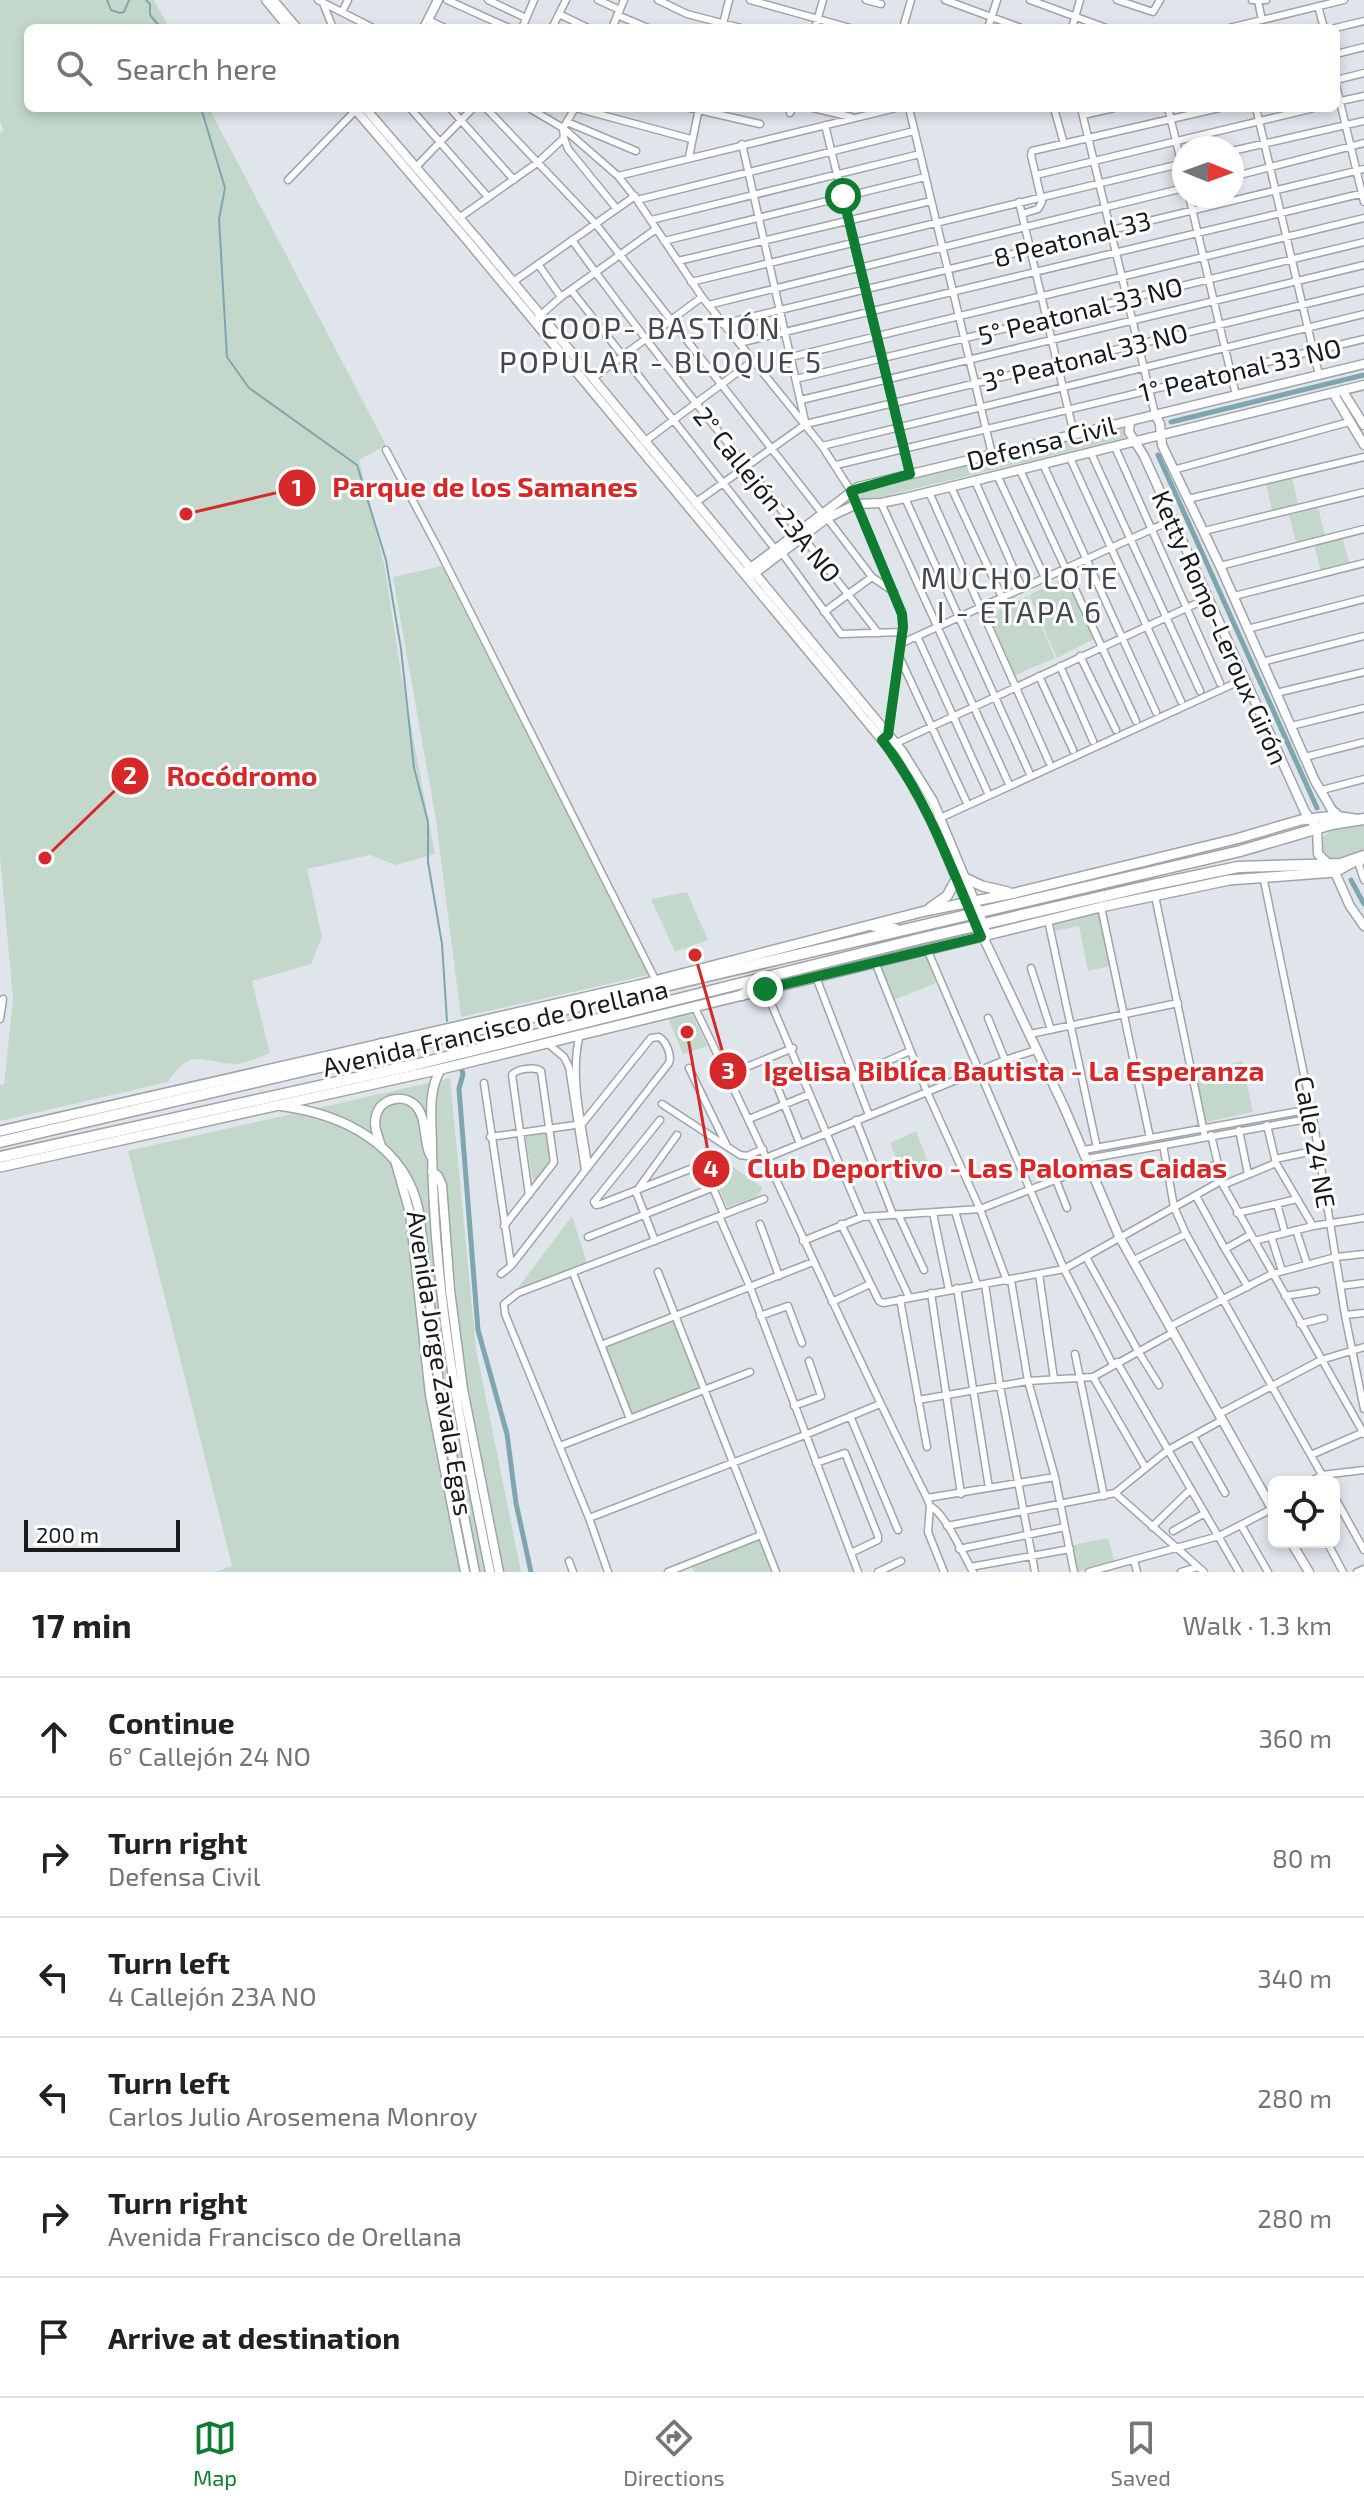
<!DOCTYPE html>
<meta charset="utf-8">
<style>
body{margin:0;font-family:"Exo 2",sans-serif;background:#f6f6f6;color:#202124}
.controls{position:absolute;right:24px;bottom:24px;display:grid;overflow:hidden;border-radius:12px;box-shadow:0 4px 12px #0003}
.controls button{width:72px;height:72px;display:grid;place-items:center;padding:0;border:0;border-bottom:2px solid #e0e0e0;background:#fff;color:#202124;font:40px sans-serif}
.compass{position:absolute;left:1172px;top:136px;width:72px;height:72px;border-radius:50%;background:#fff;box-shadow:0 4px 12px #0003;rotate:91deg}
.scale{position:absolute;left:24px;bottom:20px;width:156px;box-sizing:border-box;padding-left:8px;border:4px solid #181a1c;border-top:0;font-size:22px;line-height:28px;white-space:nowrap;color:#181a1c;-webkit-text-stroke:6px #fff;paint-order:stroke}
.stop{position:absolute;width:24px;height:24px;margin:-18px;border:6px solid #0e7d32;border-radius:50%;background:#fff}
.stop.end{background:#0e7d32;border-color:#fff;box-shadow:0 2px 8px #0008}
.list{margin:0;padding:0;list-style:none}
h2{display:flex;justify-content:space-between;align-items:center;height:104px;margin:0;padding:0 32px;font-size:34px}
h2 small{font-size:26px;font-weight:400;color:#757577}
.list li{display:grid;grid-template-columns:52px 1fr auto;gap:24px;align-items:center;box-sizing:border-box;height:120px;padding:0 32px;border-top:2px solid #e0e0e0}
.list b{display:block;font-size:30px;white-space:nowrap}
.list p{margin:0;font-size:26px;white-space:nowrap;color:#757577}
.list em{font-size:26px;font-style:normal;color:#757577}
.icon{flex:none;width:44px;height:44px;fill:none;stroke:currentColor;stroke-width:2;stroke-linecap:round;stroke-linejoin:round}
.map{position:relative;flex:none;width:1364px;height:1572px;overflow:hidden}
.search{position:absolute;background:#fff;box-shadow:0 4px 12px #0003;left:24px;right:24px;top:24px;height:88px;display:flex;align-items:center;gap:20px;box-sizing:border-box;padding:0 28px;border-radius:12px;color:#757577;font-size:30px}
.sheet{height:824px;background:#fff}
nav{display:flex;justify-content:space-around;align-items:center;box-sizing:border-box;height:112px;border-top:2px solid #e0e0e0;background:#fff;font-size:22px;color:#757577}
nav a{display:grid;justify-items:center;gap:4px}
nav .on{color:#0e7d32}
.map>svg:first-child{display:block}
</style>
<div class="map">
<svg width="1364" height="1572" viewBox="0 0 1364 1572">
<rect width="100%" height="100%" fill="#e0e5ec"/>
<path fill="#c3d8cb" d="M 0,0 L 154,0 L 169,28 L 28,28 L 28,108 L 209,108 L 386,445 L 359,460 L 385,569 L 401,673 L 435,854 L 396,865 L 370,855 L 307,869 L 322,937 L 311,964 L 252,981 L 270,1053 C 259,1057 245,1064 234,1064 C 198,1062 193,1047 168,1082 L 0,1121 L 0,1085 L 4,1084 L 13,999 L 0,856 L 0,133 L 4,130 L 0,122 Z
M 1121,425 L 1126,430 L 1124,438 L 864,501 L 859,496 L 861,488 Z
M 1292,477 L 1298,504 L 1272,511 L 1266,484 Z
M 1318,508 L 1325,535 L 1296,542 L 1289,515 Z
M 1342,537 L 1350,565 L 1321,571 L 1314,544 Z
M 442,566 L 648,975 L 461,1017 L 436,820 L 393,577 Z
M 1067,577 L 1094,639 L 1057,658 L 1029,595 Z
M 1028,596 L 1055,658 L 1013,676 L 987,616 Z
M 1364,825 L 1364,851 C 1348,857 1335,866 1321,853 L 1321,839 L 1333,829 Z
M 687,892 L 708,940 L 675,952 L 651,899 Z
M 1099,912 L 1111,966 L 1088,971 L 1079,926 L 1055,931 L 1054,923 Z
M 927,957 L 936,983 L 894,1000 L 881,967 Z
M 692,1014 L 707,1046 L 683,1054 L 668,1018 Z
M 1242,1061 L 1253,1112 L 1206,1122 L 1196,1072 Z
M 450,1078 L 476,1349 L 521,1572 L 214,1572 L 232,1566 L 128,1151 Z
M 547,1129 L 553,1160 L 535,1181 L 532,1178 L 525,1132 Z
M 916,1131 L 931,1170 L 905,1181 L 890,1143 Z
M 705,1147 L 763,1188 L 756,1197 L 727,1207 L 702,1150 Z
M 572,1216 L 587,1263 L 517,1289 Z
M 676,1319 L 701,1388 L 632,1414 L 605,1345 Z
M 761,1537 L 774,1572 L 694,1572 L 691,1565 Z
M 1108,1538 L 1115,1563 L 1078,1572 L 1073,1545 Z"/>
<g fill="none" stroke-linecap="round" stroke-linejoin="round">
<path stroke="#7ea6b0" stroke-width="2" d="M 107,0 L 111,10 L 120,13 L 124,12 L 129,0
M 146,0 L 150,4 L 150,15 L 161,28
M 201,108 L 225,188 L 219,219 L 227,357 L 249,388 L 357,465 L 386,560 L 401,649 L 414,768 L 428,822 L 428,862 L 442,944 L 447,1021"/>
<path stroke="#7ea6b0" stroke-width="5" d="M 1171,422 L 1364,375
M 1158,455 L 1317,808
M 1351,880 L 1364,904
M 452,1037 L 463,1074 L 459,1089 L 478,1330 L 507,1434 L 516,1503 L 531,1572"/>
<defs>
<path id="street" d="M 318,0 L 373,28
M 447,0 L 509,28
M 488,0 L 526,18
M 598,0 L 620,10
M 658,0 L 687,14 L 741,28
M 750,0 L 850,28
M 866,0 L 881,4
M 945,0 L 1021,28
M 1030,0 L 1106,28
M 1117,0 L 1153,12 L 1160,0
M 1252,0 L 1266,0
M 1258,1 L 1262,20
M 323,3 L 333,28
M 1318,6 L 1324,28
M 342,12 L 348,0
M 559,14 L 588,28
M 617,15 L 648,28
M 428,20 L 445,28
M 522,28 L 534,0
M 552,28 L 566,0
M 612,28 L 624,0
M 722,28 L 729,0
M 815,28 L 823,0
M 903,28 L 911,0
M 988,28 L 997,0
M 1072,28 L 1080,0
M 1229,28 L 1344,0
M 1335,28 L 1364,21
M 1336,54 L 1364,47
M 1336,80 L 1364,73
M 1336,85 L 1364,202
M 1336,102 L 1364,96
M 410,108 L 488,197
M 450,108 L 514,180
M 486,108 L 595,223 L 822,513
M 529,108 L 563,128 L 618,176 L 637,200 L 702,297 L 822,446 L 851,491 L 902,614 L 903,627 L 888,735
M 576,108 L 691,139
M 690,108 L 760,124
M 813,108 L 851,117
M 909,108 L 992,454
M 1054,108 L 1064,144
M 1081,108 L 1155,414
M 1168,108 L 1184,174
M 1256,108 L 1319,375
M 790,113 L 792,108
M 1083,115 L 1114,108
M 567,122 L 636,151
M 565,125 L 575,108
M 825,125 L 910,474
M 564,138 L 568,149 L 616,208
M 742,144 L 805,421
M 1232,151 L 1364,121
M 689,157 L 699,108
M 416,167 L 473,108
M 1036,175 L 1314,108
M 618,176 L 896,108
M 1232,177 L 1364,143
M 288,180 L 356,110
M 1189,196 L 1236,395
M 637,200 L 914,131
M 1019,202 L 1074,434
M 1022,214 L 1038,209 L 1042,202 L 1031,155 L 1032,151 L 1219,108
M 459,218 L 537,163 L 564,138 L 563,129
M 651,220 L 920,154
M 572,240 C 669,375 777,501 878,633
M 664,241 L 925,177
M 678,261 L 931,201
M 538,264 L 561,297
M 513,282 L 635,196
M 691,282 L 1184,163
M 571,290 L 775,549
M 708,305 L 1184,188
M 534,321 L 561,297 L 656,229
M 722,324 L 1364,169
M 739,343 L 1364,193
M 791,357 L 1364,218
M 593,378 L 702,297
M 796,379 L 1364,242
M 801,400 L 1364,265
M 644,442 L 754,360
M 822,446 L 1364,314
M 1115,447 L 1220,683
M 386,450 L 440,552 L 656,981
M 1091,453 L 1200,691
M 1070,458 L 1181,701
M 1043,464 L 1156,712
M 836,465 L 1364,339
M 1020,470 L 1136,721
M 1173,470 L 1349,422
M 997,475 L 1045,578
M 975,481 L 1022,588
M 951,487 L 1002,597
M 929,492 L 1049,762
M 905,498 L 1029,772
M 1188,499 L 1364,457
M 695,503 L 806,424 L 1364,290
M 881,503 L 1008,782
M 827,518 L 872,577 L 894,592
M 1204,531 L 1364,492
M 782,553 L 841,634 L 902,632
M 1220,566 L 1364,529
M 1234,596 L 1364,563
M 824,612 L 872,577
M 1247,629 L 1364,599
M 917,636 L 987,791
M 900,644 L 1172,520
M 899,656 L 966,801
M 1080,656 L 1116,730
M 1262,662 L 1364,636
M 1060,666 L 1093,741
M 1039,676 L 1073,750
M 1276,693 L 1364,672
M 1291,726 L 1364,708
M 892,745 L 1208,598
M 1305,757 L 1364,742
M 1322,790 L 1364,779
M 938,819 L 1244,679
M 1364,857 L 1359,865 L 1364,880
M 1263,876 L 1313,1118 L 1345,1315 L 1364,1409
M 1155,896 L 1205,1137
M 1101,907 L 1150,1138
M 1048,920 L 1097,1148
M 927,949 L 1064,1269 L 1113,1365
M 875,962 L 927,1092 L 980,1209 L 1007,1281
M 1031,968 L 1051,1030
M 816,977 L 869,1115
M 765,989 L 862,1217
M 694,1006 C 774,1169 845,1336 927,1498 L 930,1506 L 928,1532 L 944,1572
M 988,1018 L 1005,1060
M 0,1019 L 3,999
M 580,1034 C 569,1076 582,1123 588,1165
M 1030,1034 L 1178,1003
M 546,1042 L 564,1057 L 569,1067 L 585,1170
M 689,1068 L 726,1144
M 727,1075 L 793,1048
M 854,1076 L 910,1051
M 775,1081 L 800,1144
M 484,1083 L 511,1265
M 662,1104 L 740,1155 L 747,1156 L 763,1149
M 749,1119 L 810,1094
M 856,1120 L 893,1215
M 1267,1125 L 1276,1163 L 1313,1226 L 1364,1218
M 1239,1130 L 1248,1174
M 1211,1135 L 1223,1185 L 1364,1434
M 490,1137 L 582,1124 L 651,1038 L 659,1037 C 666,1041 672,1055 669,1063 L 511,1266 L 501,1274
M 1163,1145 L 1174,1207 L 1186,1234 L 1326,1482
M 1084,1150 L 1311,1109
M 766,1158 L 1005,1060 L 1036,1050
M 1087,1159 L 1313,1118
M 1275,1159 L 1318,1150
M 1185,1171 L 1217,1165
M 1056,1180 L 1067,1208
M 1223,1185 L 1276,1163
M 638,1189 L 677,1135
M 636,1192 L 655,1241
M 1196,1196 L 1225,1249 L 1248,1287
M 594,1202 L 596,1205 L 601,1204 L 703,1164 L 724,1214
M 594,1202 L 660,1120
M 1277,1204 L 1285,1233
M 955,1211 L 977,1285
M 933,1213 L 949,1290
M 1237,1213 L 1297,1199
M 898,1214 L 924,1270
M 719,1216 L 750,1287 L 858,1572
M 872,1217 L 909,1297
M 760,1224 L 779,1276
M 841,1224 L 879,1301 L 883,1303 L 1064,1269 L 1221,1181
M 504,1226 L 552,1165 L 554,1162 L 541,1071 C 535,1066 516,1069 512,1075 L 529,1195
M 1296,1230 L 1307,1264
M 1271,1236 L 1282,1271
M 588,1237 L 714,1187
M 803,1241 L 862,1217 L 980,1209 L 1091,1166
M 1254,1241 L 1313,1226
M 1225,1249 L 1250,1235
M 1086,1257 L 1138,1351 L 1159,1385
M 1132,1261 L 1186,1234
M 658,1272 L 776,1572
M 573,1273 L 630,1419
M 1039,1274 L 1054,1379
M 1011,1280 L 1028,1381 L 1055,1477 L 1074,1572
M 985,1284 L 1000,1386 L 1035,1572
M 1340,1286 L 1364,1283
M 957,1288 L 989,1488
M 931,1293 L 961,1494
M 1285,1296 L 1316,1291
M 900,1299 L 927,1447
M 832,1302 L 870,1284
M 1345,1315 L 1364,1313
M 760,1316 L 788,1306 L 802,1343
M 1300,1324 L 1324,1318
M 1171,1326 L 1272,1274 L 1336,1257 L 1364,1254
M 601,1345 L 813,1262
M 1075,1354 L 1104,1496
M 1117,1362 L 1239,1572
M 1093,1377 L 1145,1467
M 918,1400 L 1028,1381 L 1093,1377 L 1174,1332
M 794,1406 L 821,1396 L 809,1361
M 1219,1414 L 1321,1360 L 1364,1347
M 850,1416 L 898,1530
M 1193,1436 L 1225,1493
M 560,1446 L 750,1372
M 1311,1455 L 1364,1432
M 816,1463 L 845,1453 L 878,1536 L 878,1540 L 851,1553
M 1310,1482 L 1322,1475 L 1364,1470
M 1115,1493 L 1204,1572
M 1334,1496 L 1364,1550
M 927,1498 L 1055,1477
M 930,1506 C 945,1513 964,1556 973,1572
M 589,1518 L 805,1435 L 880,1404
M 1241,1525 L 1268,1572
M 947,1526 L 1115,1493 L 1168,1450 L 1222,1420
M 1152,1527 L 1191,1489
M 1173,1531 L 1205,1513
M 1327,1542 L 1343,1572
M 959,1549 L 1065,1527
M 1134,1560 L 1137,1572
M 569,1561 L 573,1572
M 970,1567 L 1070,1549
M 608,1572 L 589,1518 L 505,1314 L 504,1304 L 518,1293 L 764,1199
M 668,1572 L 761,1535
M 878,1572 L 901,1561
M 1089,1572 L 1219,1536 L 1272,1509
M 1181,1572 L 1198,1567
M 1357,1572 L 1364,1569"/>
<path id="secondary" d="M 266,0 L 289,28
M 273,0 L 297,28
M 424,28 L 438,0
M 354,108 L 466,239 L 888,747 L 925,804 L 968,906
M 365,108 L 480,242 L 902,751 L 933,801 L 979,912 L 987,935 L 985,941
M 1342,390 L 1364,425
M 1333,393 L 1364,445
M 1155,414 L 1160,424 L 1162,445 L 1220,566 L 1315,781 L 1332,810 L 1339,816
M 1130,421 L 1129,432 L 1144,456 L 1305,812 L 1317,828 L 1318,854 L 1333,868 L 1350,906 L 1364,926
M 748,570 L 858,487 L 1364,364
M 750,577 L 827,518 L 857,504 L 881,503 L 905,498 L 1364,385
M 979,933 L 985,941 L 1064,1107 L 1119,1236 L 1274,1512
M 441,1069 C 427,1091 432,1121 432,1147 C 433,1291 461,1431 490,1572
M 281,1106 C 343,1114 406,1145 419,1212 L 440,1393 L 475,1572
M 381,1146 C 378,1136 373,1126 376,1116 C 380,1098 404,1093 416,1106 C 427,1118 423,1140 430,1155
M 396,1164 L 410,1213 L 430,1395 L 465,1572
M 432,1171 L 438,1176 L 442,1185 L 450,1290 L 463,1389 L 499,1572
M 1291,1542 L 1309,1572"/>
<path id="primary" d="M 965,878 L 982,886 L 1008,892
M 930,908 L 947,896 L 957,878
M 0,1131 L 639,985 L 925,911 L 1015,893 L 1236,839 L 1301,820 L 1334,816 L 1355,819
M 0,1167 L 441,1069 L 1101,907 L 1229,880 L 1335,872 L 1355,861"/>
<path id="highway" d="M 874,926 L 895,929
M 742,995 L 764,981
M 361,1054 L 381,1044
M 0,1142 L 1240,851 L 1332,824 L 1364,819
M 0,1157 L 414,1065 L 923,938 L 1152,885 L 1238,867 L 1341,864 L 1364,856"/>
</defs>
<use href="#street" stroke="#9fa4ab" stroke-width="9"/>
<use href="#secondary" stroke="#9fa4ab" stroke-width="11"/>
<use href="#primary" stroke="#9fa4ab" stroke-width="12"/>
<use href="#highway" stroke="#9fa4ab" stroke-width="13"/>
<use href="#street" stroke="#fff" stroke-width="6"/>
<use href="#secondary" stroke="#fff" stroke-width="8"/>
<use href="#primary" stroke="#fff" stroke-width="9"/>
<use href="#highway" stroke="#fff" stroke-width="10"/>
</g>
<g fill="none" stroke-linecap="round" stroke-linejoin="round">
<path stroke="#0e7d32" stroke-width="10" d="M 765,989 L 981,937 C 951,868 928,800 882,740 L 888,735 L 903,627 L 902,614 L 851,491 L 910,474 L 843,196"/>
</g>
<g text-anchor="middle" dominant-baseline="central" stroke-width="6" stroke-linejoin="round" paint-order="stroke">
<g font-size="26" fill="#181a1c" stroke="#fff">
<text transform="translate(1072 238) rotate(-14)">8 Peatonal 33</text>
<text transform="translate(1080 310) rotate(-14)">5° Peatonal 33 NO</text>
<text transform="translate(1085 356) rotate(-14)">3° Peatonal 33 NO</text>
<text transform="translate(1240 369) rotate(-13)">1° Peatonal 33 NO</text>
<text transform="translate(1041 442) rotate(-14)">Defensa Civil</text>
<text transform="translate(768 494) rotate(51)">2° Callejón 23A NO</text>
<text transform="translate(1221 627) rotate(66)">Ketty Romo-Leroux Girón</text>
<text transform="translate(495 1027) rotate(-13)">Avenida Francisco de Orellana</text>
<text transform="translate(1316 1142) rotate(80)">Calle 24 NE</text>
<text transform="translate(441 1363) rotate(81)">Avenida Jorge Zavala Egas</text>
</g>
<g font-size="30" letter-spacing="2" fill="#44484e" stroke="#fff">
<text x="661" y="327">COOP- BASTIÓN<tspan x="661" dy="34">POPULAR - BLOQUE 5</tspan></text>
<text x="1020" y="577">MUCHO LOTE<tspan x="1020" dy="34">I - ETAPA 6</tspan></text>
</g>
</g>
<path fill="none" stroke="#d62828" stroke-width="3" d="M186 514L297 488M45 858L130 776M695 955L728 1071M687 1032L711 1169"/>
<g fill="#d62828" stroke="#fff" stroke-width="3">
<circle cx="186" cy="514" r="8"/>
<circle cx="45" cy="858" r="8"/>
<circle cx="695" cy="955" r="8"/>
<circle cx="687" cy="1032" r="8"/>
<circle cx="297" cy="488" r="20"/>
<circle cx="130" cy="776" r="20"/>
<circle cx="728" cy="1071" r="20"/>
<circle cx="711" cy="1169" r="20"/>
</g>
<g font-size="24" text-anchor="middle" font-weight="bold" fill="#fff">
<text x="297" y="496">1</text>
<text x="130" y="784">2</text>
<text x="728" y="1079">3</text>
<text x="711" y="1177">4</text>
</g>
<g font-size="28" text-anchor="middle" font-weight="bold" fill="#d62828" stroke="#fff" stroke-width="6" stroke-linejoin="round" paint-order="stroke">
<text x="485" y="497">Parque de los Samanes</text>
<text x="242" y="786">Rocódromo</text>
<text x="1014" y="1081">Igelisa Biblíca Bautista - La Esperanza</text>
<text x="987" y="1178">Club Deportivo - Las Palomas Caidas</text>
</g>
</svg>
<div class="controls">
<button><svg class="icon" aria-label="locate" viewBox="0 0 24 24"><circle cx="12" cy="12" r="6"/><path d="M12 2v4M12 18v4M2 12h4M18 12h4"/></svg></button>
</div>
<svg class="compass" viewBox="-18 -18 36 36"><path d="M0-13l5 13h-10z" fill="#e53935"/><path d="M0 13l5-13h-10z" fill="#757577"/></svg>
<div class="scale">200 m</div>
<div class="stop" style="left:843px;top:196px"></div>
<div class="stop end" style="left:765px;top:989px"></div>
<div class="search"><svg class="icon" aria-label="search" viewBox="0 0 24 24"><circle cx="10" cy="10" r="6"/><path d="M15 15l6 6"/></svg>Search here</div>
</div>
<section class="sheet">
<h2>17 min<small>Walk · 1.3 km</small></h2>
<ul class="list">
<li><svg class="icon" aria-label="ahead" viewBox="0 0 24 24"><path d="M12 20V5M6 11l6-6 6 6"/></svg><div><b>Continue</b><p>6° Callejón 24 NO</p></div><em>360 m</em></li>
<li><svg class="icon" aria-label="right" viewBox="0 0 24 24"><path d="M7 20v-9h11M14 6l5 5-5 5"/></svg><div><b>Turn right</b><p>Defensa Civil</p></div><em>80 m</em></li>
<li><svg class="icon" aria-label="left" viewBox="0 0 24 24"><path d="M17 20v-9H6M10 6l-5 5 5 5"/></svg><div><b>Turn left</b><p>4 Callejón 23A NO</p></div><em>340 m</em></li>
<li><svg class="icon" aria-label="left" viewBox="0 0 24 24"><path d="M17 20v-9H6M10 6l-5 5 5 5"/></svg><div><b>Turn left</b><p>Carlos Julio Arosemena Monroy</p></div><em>280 m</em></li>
<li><svg class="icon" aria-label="right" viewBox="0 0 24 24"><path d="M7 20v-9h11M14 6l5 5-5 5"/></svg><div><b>Turn right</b><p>Avenida Francisco de Orellana</p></div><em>280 m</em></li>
<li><svg class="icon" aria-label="arrive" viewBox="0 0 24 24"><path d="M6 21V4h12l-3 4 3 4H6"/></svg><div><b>Arrive at destination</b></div></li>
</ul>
</section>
<nav>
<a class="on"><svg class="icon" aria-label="map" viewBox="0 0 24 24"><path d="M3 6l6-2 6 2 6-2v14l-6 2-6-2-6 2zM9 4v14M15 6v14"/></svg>Map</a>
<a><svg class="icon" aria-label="directions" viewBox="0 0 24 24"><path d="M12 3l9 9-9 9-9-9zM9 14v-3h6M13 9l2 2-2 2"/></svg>Directions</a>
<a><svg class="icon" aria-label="saved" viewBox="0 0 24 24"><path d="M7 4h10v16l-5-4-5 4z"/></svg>Saved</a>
</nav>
